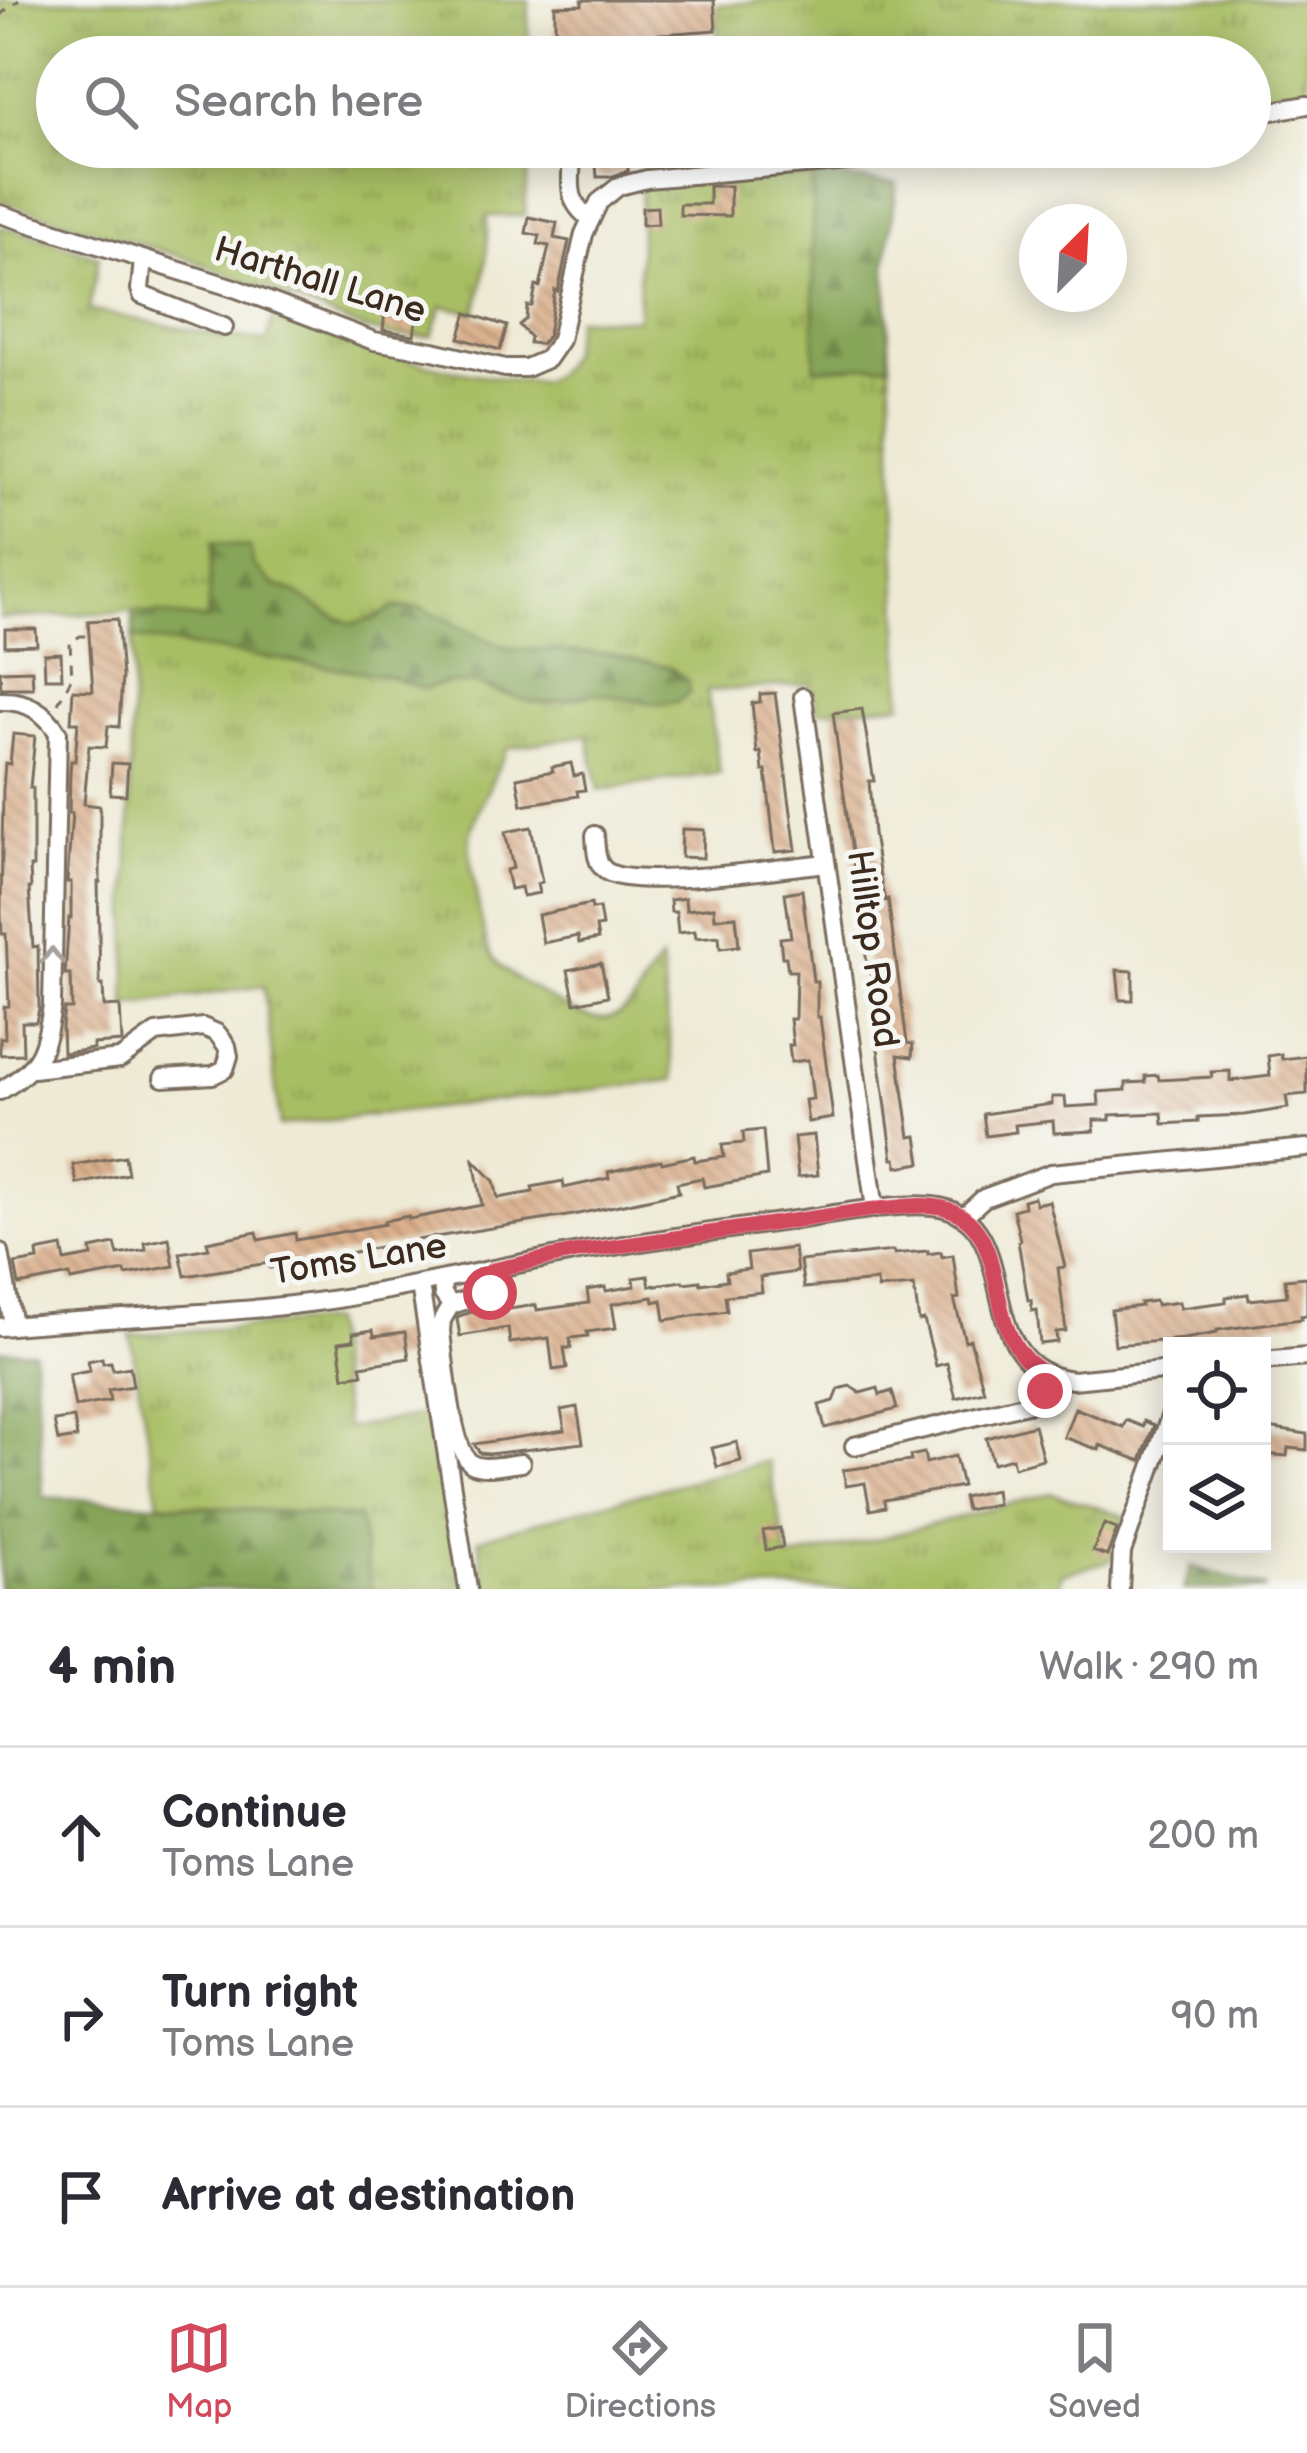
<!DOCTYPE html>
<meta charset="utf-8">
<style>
body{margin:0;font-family:"Balsamiq Sans",sans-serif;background:#f7f7f7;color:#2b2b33}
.controls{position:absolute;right:36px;bottom:36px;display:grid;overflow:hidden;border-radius:0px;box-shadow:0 6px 30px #0003}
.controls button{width:108px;height:108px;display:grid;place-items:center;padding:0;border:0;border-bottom:3px solid #e1e1e2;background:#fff;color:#2b2b33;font:60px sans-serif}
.compass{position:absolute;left:1019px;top:204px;width:108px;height:108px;border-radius:50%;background:#fff;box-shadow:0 6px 30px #0003;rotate:24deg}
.stop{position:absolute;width:36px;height:36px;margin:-27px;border:9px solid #d1495b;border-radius:50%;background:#fff}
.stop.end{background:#d1495b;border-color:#fff;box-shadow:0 3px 12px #0008}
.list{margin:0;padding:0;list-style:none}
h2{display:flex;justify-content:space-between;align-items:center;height:156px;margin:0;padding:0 48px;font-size:51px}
h2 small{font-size:39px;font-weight:400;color:#7c7c81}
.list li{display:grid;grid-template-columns:78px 1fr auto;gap:36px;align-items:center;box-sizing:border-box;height:180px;padding:0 48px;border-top:3px solid #e1e1e2}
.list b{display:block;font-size:45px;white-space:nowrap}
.list p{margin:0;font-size:39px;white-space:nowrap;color:#7c7c81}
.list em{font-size:39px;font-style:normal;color:#7c7c81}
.icon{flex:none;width:66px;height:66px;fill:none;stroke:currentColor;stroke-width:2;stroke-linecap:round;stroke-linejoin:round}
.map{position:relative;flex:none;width:1307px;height:1589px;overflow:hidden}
.search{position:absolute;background:#fff;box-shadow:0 6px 30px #0003;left:36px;right:36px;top:36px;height:132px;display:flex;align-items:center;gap:30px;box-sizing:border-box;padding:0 42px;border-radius:66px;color:#7c7c81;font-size:45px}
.sheet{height:696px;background:#fff}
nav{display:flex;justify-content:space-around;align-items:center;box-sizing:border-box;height:168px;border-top:3px solid #e1e1e2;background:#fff;font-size:33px;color:#7c7c81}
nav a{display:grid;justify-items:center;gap:6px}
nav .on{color:#d1495b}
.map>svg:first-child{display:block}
</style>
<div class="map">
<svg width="1307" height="1589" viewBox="0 0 1307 1589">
<defs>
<pattern id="grass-tufts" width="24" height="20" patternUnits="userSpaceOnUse" patternTransform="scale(3)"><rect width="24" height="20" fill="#a8be63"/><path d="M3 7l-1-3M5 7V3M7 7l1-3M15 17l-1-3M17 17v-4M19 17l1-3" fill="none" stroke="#8a9b51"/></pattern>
<pattern id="forest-firs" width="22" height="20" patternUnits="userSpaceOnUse" patternTransform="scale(3)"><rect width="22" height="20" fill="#86a559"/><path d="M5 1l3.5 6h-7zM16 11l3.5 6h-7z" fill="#6f8749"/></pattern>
<pattern id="building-back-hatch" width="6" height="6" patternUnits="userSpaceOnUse" patternTransform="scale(3)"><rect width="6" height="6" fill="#dbb08d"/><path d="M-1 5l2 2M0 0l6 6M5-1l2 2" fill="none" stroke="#b38f73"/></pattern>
</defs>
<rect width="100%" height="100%" fill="#f6f6f2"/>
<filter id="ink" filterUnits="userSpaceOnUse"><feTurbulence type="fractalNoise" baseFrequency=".00833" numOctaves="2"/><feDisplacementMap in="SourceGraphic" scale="24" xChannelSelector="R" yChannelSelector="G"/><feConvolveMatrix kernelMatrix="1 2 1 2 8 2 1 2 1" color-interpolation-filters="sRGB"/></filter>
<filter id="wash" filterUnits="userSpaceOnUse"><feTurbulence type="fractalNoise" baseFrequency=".004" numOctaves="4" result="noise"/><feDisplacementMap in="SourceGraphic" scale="48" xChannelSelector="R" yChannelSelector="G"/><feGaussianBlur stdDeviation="2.7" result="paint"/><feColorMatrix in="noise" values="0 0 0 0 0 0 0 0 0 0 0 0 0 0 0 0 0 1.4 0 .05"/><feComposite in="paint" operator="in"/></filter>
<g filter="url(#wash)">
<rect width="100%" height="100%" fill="#eeead5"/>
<path fill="url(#grass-tufts)" stroke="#727440" stroke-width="3" d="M 0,0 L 529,0 L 528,57 L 57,57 L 57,147 L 528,147 L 525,216 L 487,216 C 488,251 486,280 475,313 L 442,306 L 432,336 L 395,336 L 364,329 L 195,261 L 0,201 Z
M 774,0 L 1307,0 L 1307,96 L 1250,105 L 1250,57 L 718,57 L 718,5 Z
M 718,147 L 939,147 L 755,167 L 725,163 L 718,157 Z
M 812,175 L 815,368 L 890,364 L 902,704 L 818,711 L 812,684 L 707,691 L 720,773 L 599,790 L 588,735 L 507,748 C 495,776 479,805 470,834 C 466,848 483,936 490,952 C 499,971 537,992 556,1002 C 574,1012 595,1025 616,1016 C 641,1005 642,977 661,960 L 674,1080 L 280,1126 L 264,986 L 126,1006 L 133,638 L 385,675 L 423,689 L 447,682 L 477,684 L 502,694 L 548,703 L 596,693 L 658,704 L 678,702 L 689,692 L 611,654 L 514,649 L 494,643 L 421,608 L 383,613 L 376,618 L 352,624 L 327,613 L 295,592 L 274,585 L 258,572 L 253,565 L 250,548 L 213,543 L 207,620 L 133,611 L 0,619 L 0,227 L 22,231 L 99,256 L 89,310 L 221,336 L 267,341 L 274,310 C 291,318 307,328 324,334 C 387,358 476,378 542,382 C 570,368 571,346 576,318 L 638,319 L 641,184 Z
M 330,1321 L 346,1428 L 433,1413 L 463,1589 L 371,1589 L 358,1517 L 159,1503 L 130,1335 Z
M 768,1461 L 788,1559 L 873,1540 L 1051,1493 L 1125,1516 L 1110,1561 L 1061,1574 L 1060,1589 L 486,1589 L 478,1539 L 589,1507 Z"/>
<path fill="url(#forest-firs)" stroke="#60683c" stroke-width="3" d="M 812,175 L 897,183 L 886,267 L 890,364 L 815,369 Z
M 212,543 L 250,548 L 253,565 L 274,585 L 295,592 L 327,613 L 352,624 L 376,618 L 394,607 L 421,608 L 494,643 L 514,649 L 611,654 L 669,667 L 688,681 L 689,692 L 678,702 L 658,704 L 596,693 L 548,703 L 530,702 L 477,684 L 447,683 L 423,689 L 385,675 L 133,638 L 133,611 L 207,620 Z
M 0,1350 L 34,1351 L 43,1497 L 359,1517 L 371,1589 L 0,1589 Z
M 1191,1566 L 1266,1589 L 1183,1589 Z"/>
<g id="blocks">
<path fill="url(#building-back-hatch)" d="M 582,0 L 714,0 L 716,30 L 649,35 L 649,57 L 555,57 L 555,6 L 582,5 Z
M 538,147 L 555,147 L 555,167 L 539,167 Z
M 585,147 L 661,147 L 661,163 L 628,163 L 628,171 L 610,177 L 597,177 L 596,164 L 584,164 Z
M 709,186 L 730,186 L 730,216 L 680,215 L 680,204 L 709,204 Z
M 657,207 L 658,224 L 642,225 L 642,208 Z
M 529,217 L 557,223 L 554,238 L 569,241 L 558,291 L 555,290 L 548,335 L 541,344 L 529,343 L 530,337 L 519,325 L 526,319 L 527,306 L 532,306 L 536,286 L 540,287 L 549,246 L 538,244 L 540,236 L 526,233 Z
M 385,311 L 417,316 L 414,335 L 383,330 Z
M 467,313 L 507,326 L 500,350 L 459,338 Z
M 117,619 L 122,676 L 119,727 L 108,726 L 106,747 L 89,746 L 84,804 L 100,806 L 100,882 L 98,882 L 100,985 L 103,985 L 104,1007 L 120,1006 L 122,1042 L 93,1044 L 93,1049 L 63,1053 L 62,1026 L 64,1009 L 72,1009 L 71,975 L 65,975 L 69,918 L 71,918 L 71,882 L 67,882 L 72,813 L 69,813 L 70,772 L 71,761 L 75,761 L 78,722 L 71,722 L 73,690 L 93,691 L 88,621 Z
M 5,629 L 36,629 L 37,645 L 5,646 Z
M 61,653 L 62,678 L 45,678 L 44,654 Z
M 32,670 L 33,688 L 1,688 L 0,671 Z
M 775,693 L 796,850 L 775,852 L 766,771 L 763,771 L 761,752 L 757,753 L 752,703 L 760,702 L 760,694 Z
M 862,709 L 874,781 L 869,781 L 873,834 L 881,883 L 885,900 L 888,899 L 907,1043 L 913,1044 L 912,1057 L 898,1055 L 910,1137 L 917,1136 L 921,1163 L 898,1167 L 896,1159 L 893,1159 L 890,1137 L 872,1004 L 870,963 L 867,963 L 833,713 Z
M 13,734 L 35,736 L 30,788 L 33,788 L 33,867 L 30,867 L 31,888 L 29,888 L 33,947 L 38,946 L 39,1008 L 36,1022 L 22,1022 L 23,1054 L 0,1055 L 0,1038 L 5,1038 L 4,1007 L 9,1006 L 6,934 L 2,934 L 1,912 L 3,789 L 5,763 L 10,764 Z
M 112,763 L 128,764 L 126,795 L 110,794 Z
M 571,763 L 574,776 L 582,774 L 585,790 L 577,791 L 578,796 L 522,805 L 517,778 L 553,771 L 552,767 Z
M 531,827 L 542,882 L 537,884 L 539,893 L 523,896 L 521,887 L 510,889 L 506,870 L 513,868 L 505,832 Z
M 682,829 L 704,830 L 703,858 L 681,857 Z
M 802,890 L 813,981 L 817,981 L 817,1017 L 820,1017 L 833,1118 L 808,1122 L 805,1100 L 813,1099 L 808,1060 L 791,1062 L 789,1045 L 793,1045 L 790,1019 L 795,1019 L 796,971 L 788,971 L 786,957 L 782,957 L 780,938 L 791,937 L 785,893 Z
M 685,898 L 686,910 L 714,907 L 715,918 L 736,916 L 739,946 L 720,948 L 719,936 L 696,938 L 695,931 L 678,933 L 676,912 L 671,912 L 670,900 Z
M 591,904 L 592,909 L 599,908 L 602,926 L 596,927 L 598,939 L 579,943 L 578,936 L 543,943 L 538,915 Z
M 601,963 L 608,996 L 575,1003 L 568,970 Z
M 1117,970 L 1133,971 L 1133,1000 L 1120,1000 Z
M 1281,1054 L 1282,1059 L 1307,1056 L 1307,1094 L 1286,1096 L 1288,1108 L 1245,1115 L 1198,1117 L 1198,1122 L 1163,1124 L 1162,1113 L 1110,1115 L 1110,1120 L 1094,1120 L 1094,1131 L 1054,1133 L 1053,1121 L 1015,1125 L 1016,1132 L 986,1136 L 983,1114 L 1052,1104 L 1052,1097 L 1065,1097 L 1066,1107 L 1099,1105 L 1098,1092 L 1126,1090 L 1126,1083 L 1146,1082 L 1145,1076 L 1158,1075 L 1159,1080 L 1212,1077 L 1211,1072 L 1230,1071 L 1230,1081 L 1270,1076 L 1268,1056 Z
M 763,1130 L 767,1176 L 704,1187 L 702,1178 L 677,1183 L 679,1192 L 573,1215 L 417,1240 L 270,1268 L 269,1263 L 185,1276 L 180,1253 L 209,1248 L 207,1242 L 257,1232 L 259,1240 L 295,1233 L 296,1240 L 385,1224 L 384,1221 L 408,1216 L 409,1219 L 482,1205 L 474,1160 L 494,1181 L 498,1198 L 533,1192 L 532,1187 L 563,1181 L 564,1188 L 609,1178 L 608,1172 L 661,1160 L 662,1163 L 694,1156 L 695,1161 L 724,1157 L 722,1145 L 744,1143 L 743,1132 Z
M 814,1135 L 818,1175 L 798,1177 L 794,1137 Z
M 125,1156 L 128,1174 L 77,1184 L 73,1165 Z
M 1034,1197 L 1036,1204 L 1049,1201 L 1065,1267 L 1058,1268 L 1066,1331 L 1056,1332 L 1057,1342 L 1040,1344 L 1037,1310 L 1032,1311 L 1031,1300 L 1028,1300 L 1018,1241 L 1020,1240 L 1013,1210 L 1024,1207 L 1023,1200 Z
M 169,1238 L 174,1266 L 126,1275 L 125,1271 L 71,1281 L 70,1275 L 19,1285 L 15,1264 L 38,1260 L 37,1252 L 62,1247 L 65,1261 L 92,1256 L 91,1249 L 115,1244 L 118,1255 L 146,1250 L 145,1243 Z
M 794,1248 L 797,1272 L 760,1277 L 762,1292 L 725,1296 L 727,1311 L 665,1320 L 662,1300 L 654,1302 L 653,1297 L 612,1304 L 616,1328 L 587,1332 L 588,1336 L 570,1338 L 571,1348 L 564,1348 L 567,1368 L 553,1370 L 549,1338 L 510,1343 L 508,1328 L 460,1336 L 457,1319 L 459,1316 L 472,1312 L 503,1306 L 503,1310 L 536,1305 L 537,1310 L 589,1303 L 587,1290 L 605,1287 L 606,1291 L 635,1286 L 633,1278 L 648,1276 L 650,1286 L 683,1281 L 684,1283 L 700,1281 L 701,1284 L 727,1280 L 726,1272 L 749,1269 L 747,1254 Z
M 893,1251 L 894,1254 L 928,1251 L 928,1254 L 941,1252 L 942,1257 L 953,1255 L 959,1298 L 954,1299 L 965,1341 L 970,1339 L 984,1391 L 956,1398 L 947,1363 L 936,1366 L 924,1320 L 919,1321 L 914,1286 L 878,1289 L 877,1281 L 804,1288 L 800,1261 Z
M 1307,1277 L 1307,1315 L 1301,1316 L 1302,1319 L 1217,1330 L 1217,1333 L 1184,1339 L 1115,1345 L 1111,1310 L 1141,1306 L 1140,1303 L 1155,1301 L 1156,1305 L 1179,1302 L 1180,1308 L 1226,1302 L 1226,1297 L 1248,1294 L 1249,1300 L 1287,1296 L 1285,1279 Z
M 373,1330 L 374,1336 L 405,1332 L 409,1358 L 361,1366 L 363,1374 L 344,1377 L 339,1342 L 354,1340 L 353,1333 Z
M 102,1358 L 103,1363 L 111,1362 L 113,1370 L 130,1367 L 133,1386 L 108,1390 L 110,1401 L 75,1407 L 69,1375 L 90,1371 L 88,1361 Z
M 850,1386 L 860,1393 L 878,1388 L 880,1395 L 892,1391 L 897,1409 L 825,1428 L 819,1405 L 834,1401 L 839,1389 Z
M 577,1407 L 583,1443 L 489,1454 L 480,1453 L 474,1444 L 565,1430 L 561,1410 Z
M 1075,1408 L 1123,1427 L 1126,1420 L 1143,1427 L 1144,1421 L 1154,1425 L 1141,1461 L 1100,1445 L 1099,1450 L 1064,1437 Z
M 74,1418 L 77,1438 L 58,1441 L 54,1421 Z
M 1034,1425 L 1043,1459 L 1014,1467 L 1012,1458 L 993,1463 L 986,1438 Z
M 1262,1427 L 1307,1434 L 1307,1450 L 1288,1448 L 1287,1456 L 1262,1454 Z
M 737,1442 L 741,1461 L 717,1467 L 712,1448 Z
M 924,1453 L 926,1463 L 955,1456 L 962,1486 L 884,1500 L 885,1507 L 870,1510 L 865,1483 L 846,1486 L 843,1470 L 911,1461 L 910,1456 Z
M 995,1490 L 997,1504 L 966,1510 L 963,1497 Z
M 1104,1524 L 1117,1529 L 1107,1556 L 1093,1551 Z
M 780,1528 L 783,1547 L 766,1550 L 763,1531 Z"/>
</g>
</g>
<g filter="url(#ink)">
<use href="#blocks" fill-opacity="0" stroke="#7a6d5e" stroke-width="3"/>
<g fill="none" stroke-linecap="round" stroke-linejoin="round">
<defs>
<path id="minor" d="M 1250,115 L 1307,105
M 572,147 C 573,176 562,201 591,219
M 0,214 L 237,289 L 374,341 L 433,351 L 505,368 L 526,368 L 547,359 L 560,340 L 584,234 L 599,202 L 619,186 L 647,179 L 1005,147
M 143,260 L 140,289 L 142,295 L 224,327
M 803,697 L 875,1209
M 0,701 C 26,700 45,711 58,733 L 52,1005 C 46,1049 40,1068 0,1091
M 595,835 C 596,847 595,863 606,871 C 634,891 786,867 826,863
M 33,1069 L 120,1059 L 156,1033 L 203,1027 L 217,1033 L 227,1046 L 229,1056 L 225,1069 L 213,1075 L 163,1078
M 963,1217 L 984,1198 L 1051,1173 L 1307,1148
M 0,1252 L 13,1325
M 442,1280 L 443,1294 L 451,1305 L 490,1293 L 493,1289 L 492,1270
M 420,1285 L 468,1589
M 451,1305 L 442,1320 L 441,1331 C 444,1357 452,1451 472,1464 C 484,1471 508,1464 521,1463
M 0,1327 C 112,1316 225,1316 337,1299 C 418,1286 498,1267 579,1252 C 650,1240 723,1230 795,1220 C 833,1215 905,1200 940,1207 C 1028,1225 966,1368 1073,1380 L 1172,1370
M 1262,1361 L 1307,1357
M 854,1446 L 1031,1403 L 1045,1391 L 1051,1376
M 1120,1589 L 1122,1552 L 1172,1411"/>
</defs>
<use href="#minor" stroke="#7a6d5e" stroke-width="22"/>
<path stroke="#7a6d5e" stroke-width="3" stroke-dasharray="9 9" stroke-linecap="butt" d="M 0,15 L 19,0
M 58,703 L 72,677 L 70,643 L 80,636 L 92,636"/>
<use href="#minor" stroke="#fff" stroke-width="16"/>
</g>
<defs><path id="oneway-chevron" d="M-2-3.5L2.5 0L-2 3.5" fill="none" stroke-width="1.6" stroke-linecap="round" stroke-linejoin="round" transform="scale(3)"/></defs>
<use stroke="#a79f9a" href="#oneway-chevron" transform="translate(52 956) rotate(-90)"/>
</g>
<g fill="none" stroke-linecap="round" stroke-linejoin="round" filter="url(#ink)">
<path stroke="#d1495b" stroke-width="15" d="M 490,1293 L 493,1289 L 492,1270 L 577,1252 L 875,1209 C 896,1208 920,1203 940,1207 C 1005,1220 988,1303 1016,1346 C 1024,1360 1036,1369 1051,1376 L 1045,1391"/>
</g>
<g text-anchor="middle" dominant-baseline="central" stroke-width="10" stroke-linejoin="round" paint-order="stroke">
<g font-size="36" fill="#3b2a1e" stroke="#f6f6f2">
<text transform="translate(320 281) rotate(17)">Harthall Lane</text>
<text transform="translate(872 949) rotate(82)">Hilltop Road</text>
<text transform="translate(359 1260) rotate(-9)">Toms Lane</text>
</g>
</g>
</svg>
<div class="controls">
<button><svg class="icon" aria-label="locate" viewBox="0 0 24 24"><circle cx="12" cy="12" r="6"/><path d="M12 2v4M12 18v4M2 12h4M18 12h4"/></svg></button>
<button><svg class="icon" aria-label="layers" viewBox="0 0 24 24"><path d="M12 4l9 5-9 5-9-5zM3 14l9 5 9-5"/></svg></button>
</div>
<svg class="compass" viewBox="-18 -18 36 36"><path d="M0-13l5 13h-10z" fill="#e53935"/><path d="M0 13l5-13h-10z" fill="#7c7c81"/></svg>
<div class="stop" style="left:490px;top:1293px"></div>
<div class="stop end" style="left:1045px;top:1391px"></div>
<div class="search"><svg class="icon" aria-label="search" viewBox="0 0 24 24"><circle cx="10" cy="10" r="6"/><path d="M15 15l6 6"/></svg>Search here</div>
</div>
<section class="sheet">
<h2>4 min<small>Walk · 290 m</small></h2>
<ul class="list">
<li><svg class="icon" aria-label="ahead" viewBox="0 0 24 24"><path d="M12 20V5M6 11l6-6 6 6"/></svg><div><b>Continue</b><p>Toms Lane</p></div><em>200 m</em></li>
<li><svg class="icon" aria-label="right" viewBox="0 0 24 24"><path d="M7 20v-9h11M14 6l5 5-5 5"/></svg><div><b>Turn right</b><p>Toms Lane</p></div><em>90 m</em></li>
<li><svg class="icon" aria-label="arrive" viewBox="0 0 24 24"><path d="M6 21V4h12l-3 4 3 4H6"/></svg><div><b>Arrive at destination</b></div></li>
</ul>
</section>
<nav>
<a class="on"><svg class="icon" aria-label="map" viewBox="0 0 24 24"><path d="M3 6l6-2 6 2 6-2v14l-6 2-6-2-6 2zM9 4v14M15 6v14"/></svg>Map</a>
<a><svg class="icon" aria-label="directions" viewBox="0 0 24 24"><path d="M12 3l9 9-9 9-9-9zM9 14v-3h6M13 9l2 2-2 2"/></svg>Directions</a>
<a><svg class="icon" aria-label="saved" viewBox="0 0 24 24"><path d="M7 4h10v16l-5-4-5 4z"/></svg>Saved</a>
</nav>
